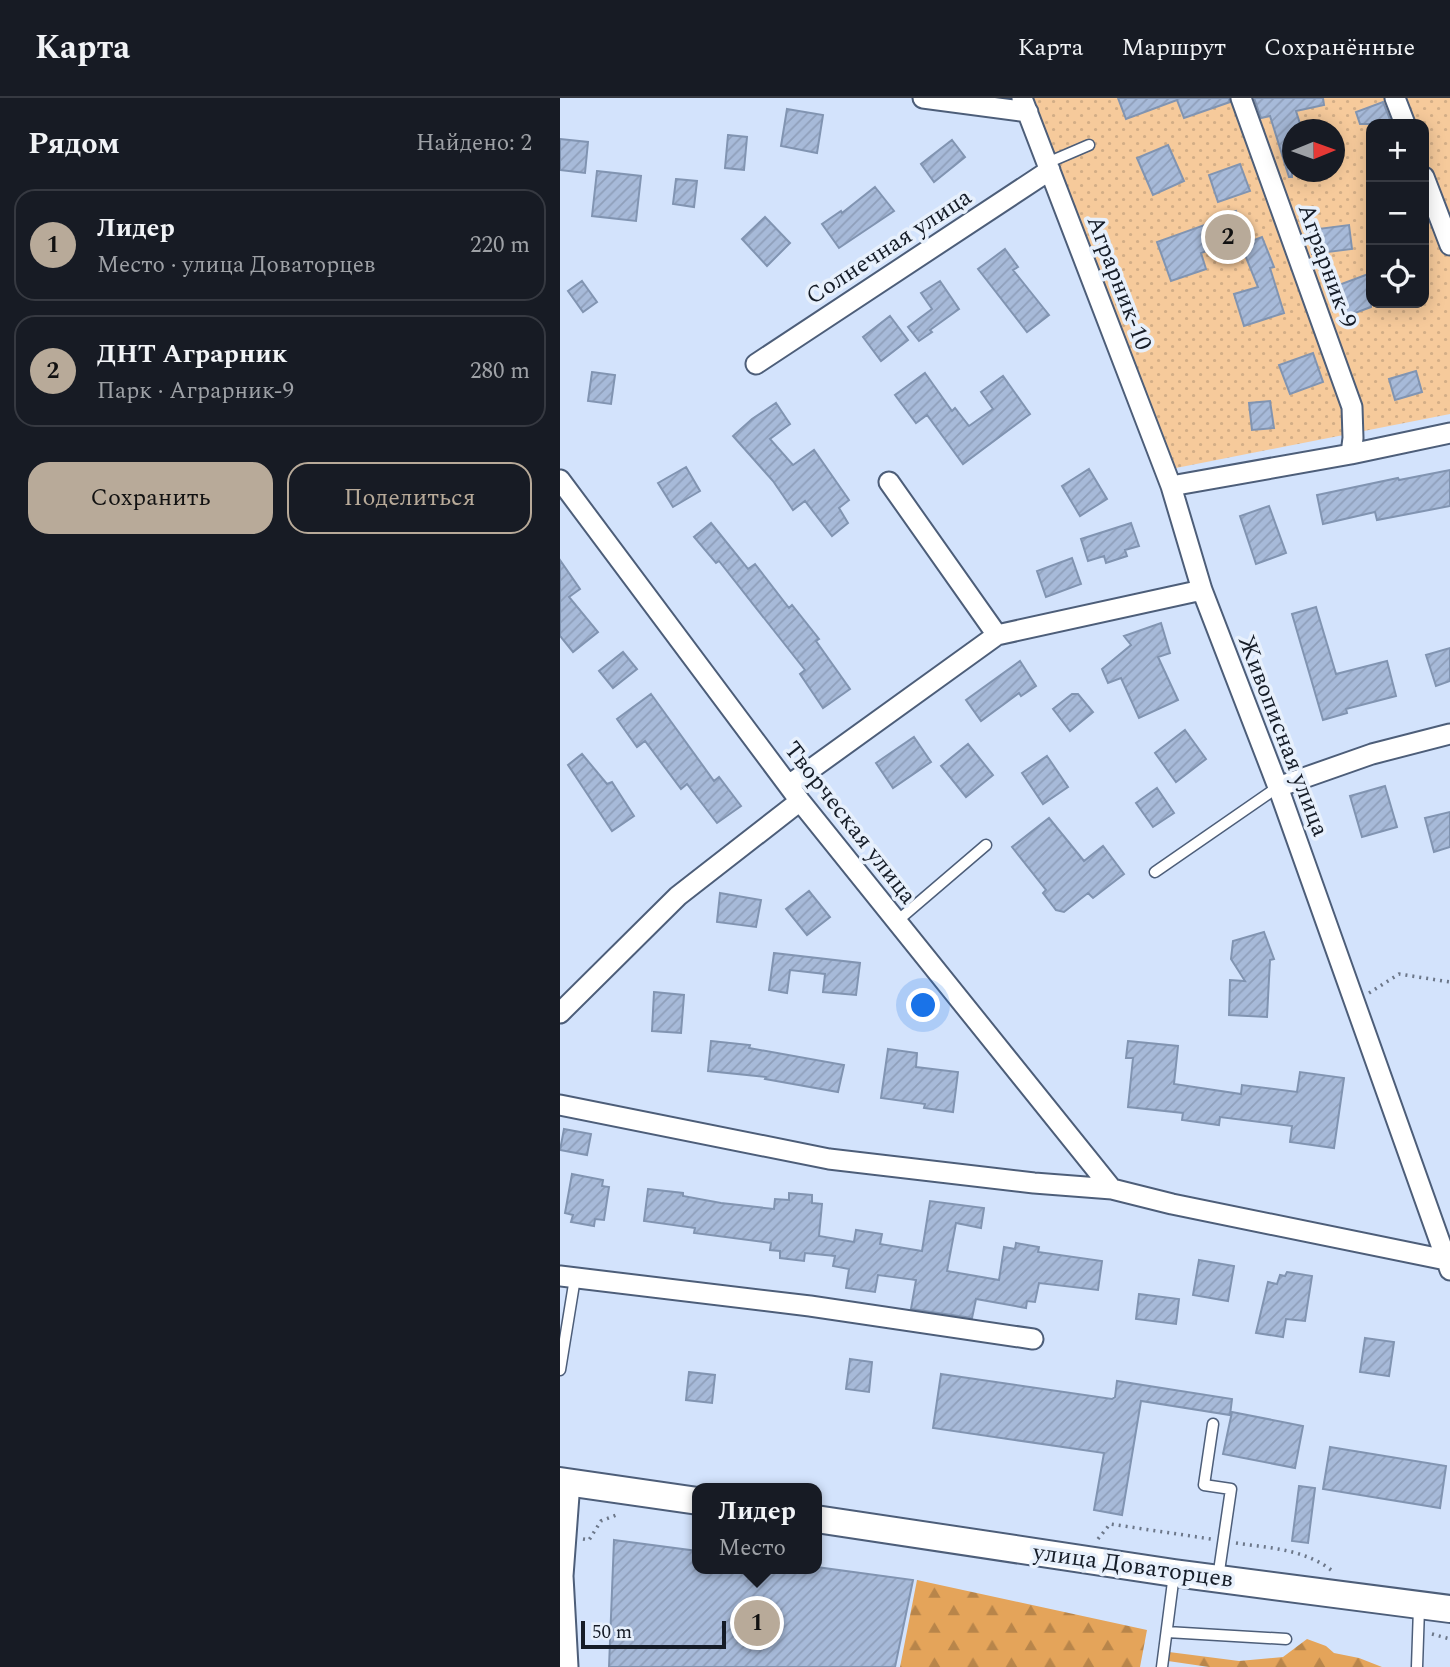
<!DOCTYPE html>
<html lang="ru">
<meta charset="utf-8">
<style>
body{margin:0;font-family:Spectral,serif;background:#242831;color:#f1f3f6}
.controls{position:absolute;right:21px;top:21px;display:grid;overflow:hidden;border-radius:14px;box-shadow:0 4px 18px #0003}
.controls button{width:63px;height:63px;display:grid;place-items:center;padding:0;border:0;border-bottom:2px solid #363941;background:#171b24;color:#f1f3f6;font:35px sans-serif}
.compass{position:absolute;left:722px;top:21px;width:63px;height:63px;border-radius:50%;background:#171b24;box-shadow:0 4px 18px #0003;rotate:89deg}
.scale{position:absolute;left:21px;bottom:18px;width:145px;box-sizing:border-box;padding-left:7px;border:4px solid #151c27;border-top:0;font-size:19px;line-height:24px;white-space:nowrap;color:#151c27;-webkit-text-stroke:5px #e7f0fc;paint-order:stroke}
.you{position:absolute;left:364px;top:908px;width:24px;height:24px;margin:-18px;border:5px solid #fff;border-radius:50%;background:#1a73e8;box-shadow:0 0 0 10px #1a73e833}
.badge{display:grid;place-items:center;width:46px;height:46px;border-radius:50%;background:#b8aa99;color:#111;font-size:23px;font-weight:700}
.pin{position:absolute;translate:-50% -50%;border:4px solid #fff;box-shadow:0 2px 7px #0006}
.popup{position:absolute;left:132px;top:1385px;width:130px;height:91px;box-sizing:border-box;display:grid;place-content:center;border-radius:14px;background:#171b24;filter:drop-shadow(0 2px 5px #0005);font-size:23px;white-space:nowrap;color:#9ea1a6}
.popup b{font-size:26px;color:#f1f3f6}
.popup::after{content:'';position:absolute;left:50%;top:100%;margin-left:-14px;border:14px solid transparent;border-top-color:#171b24}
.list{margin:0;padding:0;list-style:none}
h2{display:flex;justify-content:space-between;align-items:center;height:91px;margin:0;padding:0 28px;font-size:30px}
h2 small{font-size:23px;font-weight:400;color:#9ea1a6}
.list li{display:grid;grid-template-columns:46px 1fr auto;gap:21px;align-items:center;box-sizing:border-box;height:112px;margin:0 14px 14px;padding:0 14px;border:2px solid #363941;border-radius:21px}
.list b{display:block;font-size:26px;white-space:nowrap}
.list p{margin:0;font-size:23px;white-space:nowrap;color:#9ea1a6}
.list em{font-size:23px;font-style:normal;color:#9ea1a6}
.actions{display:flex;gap:14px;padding:21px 28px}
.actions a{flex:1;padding:16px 0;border:2px solid #b8aa99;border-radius:21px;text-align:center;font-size:24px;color:#b8aa99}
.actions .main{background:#b8aa99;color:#111}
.icon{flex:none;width:38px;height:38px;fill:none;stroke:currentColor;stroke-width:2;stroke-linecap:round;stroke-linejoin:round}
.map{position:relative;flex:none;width:890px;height:1569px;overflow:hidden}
header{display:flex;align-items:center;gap:42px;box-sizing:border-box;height:98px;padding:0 35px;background:#171b24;border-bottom:2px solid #363941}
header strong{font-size:33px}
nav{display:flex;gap:38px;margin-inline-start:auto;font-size:24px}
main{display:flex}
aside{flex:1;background:#171b24}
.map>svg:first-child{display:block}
</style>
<header>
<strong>Карта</strong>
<nav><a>Карта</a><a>Маршрут</a><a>Сохранённые</a></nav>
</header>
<main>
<aside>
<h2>Рядом<small>Найдено: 2</small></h2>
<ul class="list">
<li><span class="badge">1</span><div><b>Лидер</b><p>Место · улица Доваторцев</p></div><em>220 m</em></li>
<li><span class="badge">2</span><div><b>ДНТ Аграрник</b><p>Парк · Аграрник-9</p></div><em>280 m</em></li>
</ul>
<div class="actions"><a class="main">Сохранить</a><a>Поделиться</a></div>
</aside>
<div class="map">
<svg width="890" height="1569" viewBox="0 0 890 1569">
<defs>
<pattern id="forest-firs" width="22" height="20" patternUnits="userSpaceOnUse" patternTransform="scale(1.75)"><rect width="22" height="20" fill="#e4a45a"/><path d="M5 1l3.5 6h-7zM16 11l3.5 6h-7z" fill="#b8854a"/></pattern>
<pattern id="garden-dots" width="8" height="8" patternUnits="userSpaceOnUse" patternTransform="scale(1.75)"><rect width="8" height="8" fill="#f6ca9b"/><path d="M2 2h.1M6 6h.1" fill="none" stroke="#d2ad86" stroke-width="1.8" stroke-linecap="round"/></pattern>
<pattern id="building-hatch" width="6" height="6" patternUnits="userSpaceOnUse" patternTransform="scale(1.75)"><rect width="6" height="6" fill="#a7bad9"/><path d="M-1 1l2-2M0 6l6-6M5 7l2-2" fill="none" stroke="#8f9fba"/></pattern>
</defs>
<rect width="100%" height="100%" fill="#d3e3fc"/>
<path fill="url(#forest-firs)" d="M 357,1482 L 587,1532 L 580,1569 L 340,1569 Z
M 747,1541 L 766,1548 L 774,1555 L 799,1560 L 822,1569 L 649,1569 L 608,1563 L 609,1554 L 679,1563 L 723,1559 Z"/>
<path fill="url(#garden-dots)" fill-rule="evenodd" d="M 471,0 L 890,0 L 890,316 L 616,370 ZM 811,26 L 864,26 L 864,205 L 811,205 ZM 732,32 L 774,32 L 774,74 L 732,74 Z"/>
<path fill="url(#building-hatch)" stroke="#8194b1" stroke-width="2" d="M 558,0 L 669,0 L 670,4 L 624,20 L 617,2 L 566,21 Z
M 694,0 L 763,0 L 764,7 L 736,13 L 742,32 L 732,32 L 732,79 L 729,79 L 710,18 L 701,20 Z
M 823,4 L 832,26 L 800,26 L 796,14 Z
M 227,11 L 263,17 L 257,55 L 221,48 Z
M 168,37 L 187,39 L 184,72 L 165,70 Z
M 0,41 L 28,44 L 25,75 L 0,72 Z
M 392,42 L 405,59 L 374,84 L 361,66 Z
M 608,47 L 624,83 L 593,97 L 577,60 Z
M 680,66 L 690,93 L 658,104 L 649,77 Z
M 37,73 L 81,78 L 76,123 L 32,118 Z
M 116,81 L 137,83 L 134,109 L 113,106 Z
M 315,89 L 334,113 L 279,150 L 262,126 L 281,113 L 282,115 Z
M 676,113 L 686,139 L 641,155 L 646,171 L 611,183 L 597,144 L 656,123 L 655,120 Z
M 205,119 L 230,145 L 207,168 L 182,141 Z
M 789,127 L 792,151 L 752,156 L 750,132 Z
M 702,139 L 714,169 L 710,170 L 724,215 L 684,228 L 674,196 L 698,189 L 681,147 Z
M 445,151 L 458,169 L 453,172 L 489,217 L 467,234 L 418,171 Z
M 811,175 L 811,209 L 787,218 L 776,188 Z
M 22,183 L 37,204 L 23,214 L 8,193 Z
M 380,183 L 399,211 L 370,232 L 372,234 L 359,243 L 348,229 L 372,211 L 361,195 Z
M 330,218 L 348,242 L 321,263 L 303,239 Z
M 753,255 L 763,284 L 730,296 L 719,267 Z
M 856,273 L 862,294 L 835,302 L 829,281 Z
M 32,274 L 55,277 L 51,306 L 28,303 Z
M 365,275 L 392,313 L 395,310 L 409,328 L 433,311 L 421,294 L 443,278 L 470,316 L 403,366 L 367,317 L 356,325 L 335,297 Z
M 710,303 L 714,330 L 692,332 L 689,305 Z
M 216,305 L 230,326 L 210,341 L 233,367 L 254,352 L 289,402 L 279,410 L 288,425 L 272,438 L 245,403 L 233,412 L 213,383 L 173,338 L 192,321 Z
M 126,369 L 140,393 L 113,409 L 98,385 Z
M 529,371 L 547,401 L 520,418 L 502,388 Z
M 890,372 L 890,408 L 817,422 L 815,414 L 763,426 L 757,397 L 838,380 L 839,382 Z
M 709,408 L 726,455 L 696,466 L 680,418 Z
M 151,425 L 188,471 L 195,466 L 229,510 L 232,507 L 259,541 L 256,543 L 290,591 L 263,610 L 240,576 L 245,572 L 159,463 L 156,465 L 134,439 Z
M 571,425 L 579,448 L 565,452 L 567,458 L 546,465 L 544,458 L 528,463 L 521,441 Z
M 512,460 L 521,486 L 486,499 L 477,473 Z
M 0,462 L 20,491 L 9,499 L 38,534 L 13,554 L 0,538 Z
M 756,509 L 776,576 L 827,563 L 836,598 L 786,611 L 787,615 L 763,622 L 732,516 Z
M 601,525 L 610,555 L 598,559 L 618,602 L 579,620 L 561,580 L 548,585 L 542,571 L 571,547 L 564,538 Z
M 890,550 L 890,583 L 876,588 L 866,557 Z
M 63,554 L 77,571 L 53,590 L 39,573 Z
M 460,563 L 476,588 L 461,598 L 459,595 L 421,623 L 406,602 Z
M 91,596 L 154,683 L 159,679 L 181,708 L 157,725 L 127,686 L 121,691 L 85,643 L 77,649 L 57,621 Z
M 512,596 L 518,596 L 533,614 L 510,633 L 493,611 Z
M 625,632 L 646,661 L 616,684 L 595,655 Z
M 354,639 L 371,664 L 333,690 L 316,665 Z
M 408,646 L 433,677 L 406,699 L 381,668 Z
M 22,656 L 47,686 L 52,684 L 74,718 L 52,733 L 8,667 Z
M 487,658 L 508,689 L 483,706 L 462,675 Z
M 825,688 L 837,729 L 802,739 L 790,698 Z
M 597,690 L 614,715 L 593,729 L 576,705 Z
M 890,714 L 890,749 L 874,754 L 865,720 Z
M 489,720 L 524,763 L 543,748 L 564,776 L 533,800 L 528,795 L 504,814 L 496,812 L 483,795 L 486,792 L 452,749 Z
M 249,793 L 270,819 L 247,837 L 226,811 Z
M 160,795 L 201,802 L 196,829 L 157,824 Z
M 704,834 L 714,861 L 710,862 L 707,919 L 669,917 L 670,882 L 685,883 L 671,861 L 673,843 Z
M 214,855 L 300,865 L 296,897 L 263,894 L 265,876 L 230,872 L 227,895 L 209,892 Z
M 94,894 L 124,897 L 121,935 L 92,933 Z
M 151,943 L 190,947 L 189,950 L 284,967 L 278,994 L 205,981 L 206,979 L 148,973 Z
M 568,943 L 618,948 L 614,986 L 681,996 L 682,987 L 737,994 L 740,974 L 784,980 L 774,1050 L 730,1044 L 732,1028 L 660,1019 L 659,1027 L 622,1022 L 623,1015 L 568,1009 L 573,960 L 566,960 Z
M 328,951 L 357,955 L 356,969 L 398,974 L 393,1014 L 364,1010 L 365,1006 L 321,1000 Z
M 4,1031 L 31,1036 L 27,1057 L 0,1052 Z
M 12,1076 L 43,1082 L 42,1088 L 49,1089 L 44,1122 L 35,1121 L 34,1128 L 11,1124 L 13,1117 L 5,1115 Z
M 88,1091 L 123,1095 L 123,1098 L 161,1105 L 214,1111 L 215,1101 L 229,1102 L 229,1095 L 252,1097 L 252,1105 L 262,1106 L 259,1138 L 294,1144 L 296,1132 L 322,1136 L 320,1146 L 362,1153 L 370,1103 L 424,1110 L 421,1130 L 396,1125 L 387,1173 L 439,1182 L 444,1149 L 455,1151 L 456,1145 L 479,1149 L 478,1154 L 542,1163 L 538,1192 L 479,1185 L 475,1204 L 467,1203 L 466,1210 L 416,1201 L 412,1220 L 351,1211 L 356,1182 L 318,1177 L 315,1194 L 286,1190 L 289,1171 L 273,1168 L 275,1158 L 245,1155 L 244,1163 L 220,1160 L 220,1153 L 210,1152 L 211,1145 L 134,1135 L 135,1130 L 84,1123 Z
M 639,1162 L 674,1168 L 668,1203 L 633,1197 Z
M 727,1174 L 752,1178 L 745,1223 L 726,1221 L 723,1239 L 696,1235 L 708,1184 L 717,1186 L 720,1177 L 725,1178 Z
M 579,1196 L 619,1201 L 616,1226 L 576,1221 Z
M 805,1240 L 834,1244 L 829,1278 L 800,1274 Z
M 290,1261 L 312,1264 L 309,1294 L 286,1291 Z
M 129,1274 L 155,1277 L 152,1305 L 126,1302 Z
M 381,1276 L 552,1301 L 555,1299 L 557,1283 L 672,1301 L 670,1317 L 581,1303 L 562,1417 L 534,1412 L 544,1355 L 373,1330 Z
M 672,1314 L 743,1328 L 735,1370 L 663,1356 Z
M 770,1349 L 886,1368 L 880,1410 L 763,1391 Z
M 739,1388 L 755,1390 L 748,1445 L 732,1443 Z
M 54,1442 L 137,1453 L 137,1471 L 256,1471 L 256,1469 L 353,1482 L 335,1569 L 49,1569 Z"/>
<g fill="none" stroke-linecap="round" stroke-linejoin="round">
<defs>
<path id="lane" d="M 487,65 L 529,47
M 595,774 L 718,689
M 336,824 L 426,747
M 0,1272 L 15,1180
M 653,1326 L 644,1387 L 671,1391 L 658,1480
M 607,1534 L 726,1541
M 602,1569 L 614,1476
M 857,1569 L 859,1510"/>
<path id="street" d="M 363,0 L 468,14
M 462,0 L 611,388 L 642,492 L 718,689 L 890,1172
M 681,0 L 792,309 L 793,340 L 791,356
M 835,0 L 845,26
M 864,79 L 890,147
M 196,266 L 490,72
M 0,382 L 240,703 L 552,1091
M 329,384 L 437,537
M 611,388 L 791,356 L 890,335
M 229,687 L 437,537 L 642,492
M 718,689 L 812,656 L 890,636
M 0,915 L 118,798 L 240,703
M 0,1007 L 269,1061 L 474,1085 L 552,1091 L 612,1106 L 886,1162
M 0,1178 L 250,1208 L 473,1241
M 8,1569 L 3,1478 L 10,1384"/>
<path id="secondary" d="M 0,1383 L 138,1403
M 256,1421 L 614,1475 L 890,1511"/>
</defs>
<use href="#lane" stroke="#4d5e79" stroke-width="13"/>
<use href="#street" stroke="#4d5e79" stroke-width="23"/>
<use href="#secondary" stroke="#4d5e79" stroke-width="30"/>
<path stroke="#6c7789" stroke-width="3.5" stroke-dasharray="2 5" stroke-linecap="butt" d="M 809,895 L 839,876 L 890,884
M 23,1441 L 29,1442 L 41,1423 L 59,1416
M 538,1441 L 550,1426 L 651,1441
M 676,1445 C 709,1450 744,1451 771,1472
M 872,1536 L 890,1541"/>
<use href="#lane" stroke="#fff" stroke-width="10"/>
<use href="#street" stroke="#fff" stroke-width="19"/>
<use href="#secondary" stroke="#fff" stroke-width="26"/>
</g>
<g text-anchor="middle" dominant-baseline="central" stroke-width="7" stroke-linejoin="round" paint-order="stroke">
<g font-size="24" fill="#151c27" stroke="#e7f0fc">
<text transform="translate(329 149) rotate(-33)">Солнечная улица</text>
<text transform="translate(767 168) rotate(70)">Аграрник-9</text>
<text transform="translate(559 185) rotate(69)">Аграрник-10</text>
<text transform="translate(723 638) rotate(69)">Живописная улица</text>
<text transform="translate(290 725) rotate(52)">Творческая улица</text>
<text transform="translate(573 1468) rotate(8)">улица Доваторцев</text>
</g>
</g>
</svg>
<div class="controls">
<button>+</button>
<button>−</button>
<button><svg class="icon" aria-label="locate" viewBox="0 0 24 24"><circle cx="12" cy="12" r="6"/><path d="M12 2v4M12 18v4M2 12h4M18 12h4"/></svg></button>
</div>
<svg class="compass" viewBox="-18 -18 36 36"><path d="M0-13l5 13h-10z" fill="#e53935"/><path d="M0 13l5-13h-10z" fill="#9ea1a6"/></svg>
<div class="scale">50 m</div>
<div class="you"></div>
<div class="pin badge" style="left:197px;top:1525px">1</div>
<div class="popup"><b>Лидер</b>Место</div>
<div class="pin badge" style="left:668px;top:139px">2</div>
</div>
</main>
